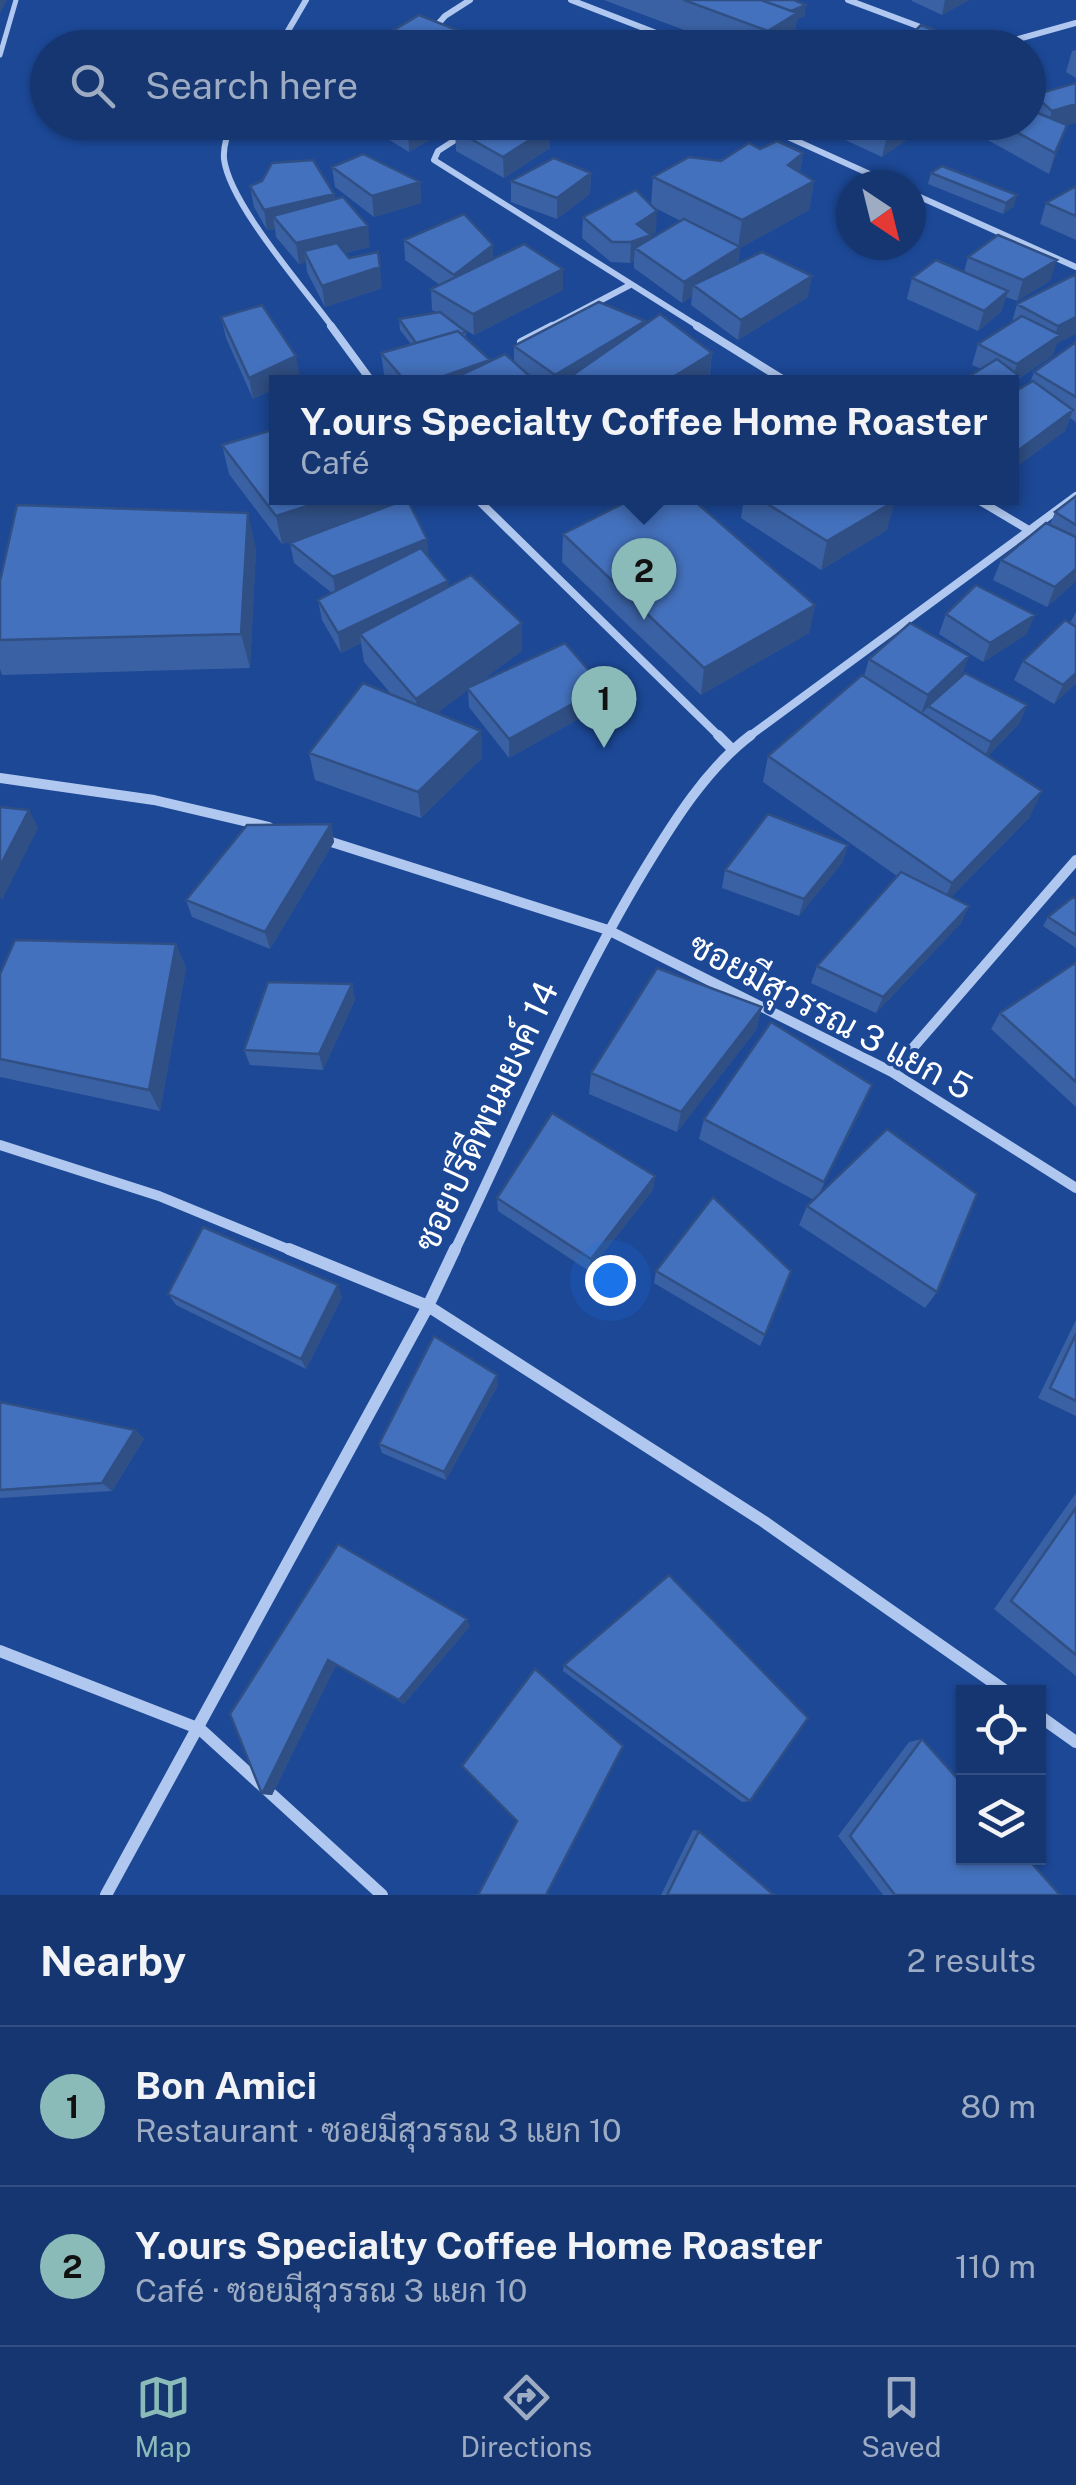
<!DOCTYPE html>
<meta charset="utf-8">
<style>
body{margin:0;font-family:"Public Sans",Sarabun,sans-serif;background:#224178;color:#f1f3f6}
.controls{position:absolute;right:30px;bottom:30px;display:grid;overflow:hidden;border-radius:0px;box-shadow:0 2px 8px #0004}
.controls button{width:90px;height:90px;display:grid;place-items:center;padding:0;border:0;border-bottom:2px solid #345083;background:#153670;color:#f1f3f6;font:50px sans-serif}
.compass{position:absolute;left:836px;top:170px;width:90px;height:90px;border-radius:50%;background:#153670;box-shadow:0 2px 8px #0004;rotate:145deg}
.you{position:absolute;left:610px;top:1280px;width:35px;height:35px;margin:-25px;border:8px solid #fff;border-radius:50%;background:#1a73e8;box-shadow:0 0 0 15px #1a73e833}
.badge{display:grid;place-items:center;width:65px;height:65px;border-radius:50%;background:#8bbbb9;color:#111;font-size:32px;font-weight:700}
.pin{position:absolute;translate:-50% -82px;filter:drop-shadow(0 2px 5px #0008)}
.pin::after{content:'';position:absolute;top:52px;width:35px;height:30px;background:inherit;clip-path:polygon(0 0,100% 0,50% 100%)}
.popup{position:absolute;left:269px;top:375px;width:750px;height:130px;box-sizing:border-box;display:grid;place-content:center;border-radius:0px;background:#153670;filter:drop-shadow(0 2px 8px #0005);font-size:32px;white-space:nowrap;color:#9dabc3}
.popup b{font-size:38px;color:#f1f3f6}
.popup::after{content:'';position:absolute;left:50%;top:100%;margin-left:-20px;border:20px solid transparent;border-top-color:#153670}
.list{margin:0;padding:0;list-style:none}
h2{display:flex;justify-content:space-between;align-items:center;height:130px;margin:0;padding:0 40px;font-size:42px}
h2 small{font-size:32px;font-weight:400;color:#9dabc3}
.list li{display:grid;grid-template-columns:65px 1fr auto;gap:30px;align-items:center;box-sizing:border-box;height:160px;padding:0 40px;border-top:2px solid #345083}
.list b{display:block;font-size:38px;white-space:nowrap}
.list p{margin:0;font-size:32px;white-space:nowrap;color:#9dabc3}
.list em{font-size:32px;font-style:normal;color:#9dabc3}
.icon{flex:none;width:55px;height:55px;fill:none;stroke:currentColor;stroke-width:2;stroke-linecap:round;stroke-linejoin:round}
.map{position:relative;flex:none;width:1076px;height:1895px;overflow:hidden}
.search{position:absolute;background:#153670;box-shadow:0 2px 8px #0004;left:30px;right:30px;top:30px;height:110px;display:flex;align-items:center;gap:25px;box-sizing:border-box;padding:0 35px;border-radius:55px;color:#9dabc3;font-size:38px}
.sheet{height:450px;background:#153670}
nav{display:flex;justify-content:space-around;align-items:center;box-sizing:border-box;height:140px;border-top:2px solid #345083;background:#153670;font-size:28px;color:#9dabc3}
nav a{display:grid;justify-items:center;gap:5px}
nav .on{color:#8bbbb9}
.map>svg:first-child{display:block}
</style>
<div class="map">
<svg width="1076" height="1895" viewBox="0 0 1076 1895">
<rect width="100%" height="100%" fill="#1c4896"/>
<g fill="none" stroke-linecap="round" stroke-linejoin="round">
<path stroke="#b0c8f0" stroke-width="5" d="M 0,55 L 16,0"/>
<path stroke="#b0c8f0" stroke-width="6" d="M 571,0 L 695,48
M 848,0 L 931,31
M 432,31 L 445,16 L 470,0
M 961,42 L 1004,43 L 1076,23
M 278,48 L 306,0
M 233,122 C 227,134 223,146 224,159 C 230,205 304,288 333,328
M 483,122 L 438,151 L 434,160 L 701,328
M 654,122 L 681,133 L 706,122
M 755,122 L 894,185
M 911,193 L 1076,267
M 548,328 L 630,285"/>
<path stroke="#b0c8f0" stroke-width="8" d="M 331,326 L 372,382
M 697,326 L 787,382
M 521,342 L 552,326
M 476,498 L 721,738
M 975,498 L 1027,529
M 747,738 L 1076,496"/>
<path stroke="#b0c8f0" stroke-width="10" d="M 718,735 L 732,749
M 0,778 L 154,800 L 269,827
M 325,840 L 608,930 L 892,1072 L 1076,1188
M 892,1072 L 1076,860
M 0,1145 L 159,1196 L 295,1252
M 454,1252 C 516,1123 572,989 646,867 C 674,821 707,768 751,735"/>
<path stroke="#b0c8f0" stroke-width="12" d="M 289,1249 L 428,1306 L 763,1521 L 1007,1692
M 0,1651 L 200,1729 L 382,1895
M 1038,1715 L 1076,1742
M 106,1895 L 428,1306 L 455,1249"/>
</g>
<path fill="#3a61a3" fill-rule="evenodd" d="M 604,0 L 794,0 L 805,16 L 797,19 L 793,42 L 784,48 L 732,48 Z
M 912,0 L 969,0 L 942,15 L 912,1 Z
M 462,32 L 463,48 L 376,48 L 376,41 Z
M 1076,50 L 1076,78 L 1066,72 L 1072,51 Z
M 1076,83 L 1067,125 L 1049,174 L 955,122 L 1028,122 L 1030,109 L 1034,95 Z
M 372,122 L 460,122 L 409,152 L 373,130 Z
M 843,122 L 932,122 L 882,157 L 841,138 Z
M 455,130 L 550,148 L 504,178 L 456,151 Z
M 760,149 L 803,153 L 800,172 L 814,181 L 809,210 L 740,248 L 738,264 L 808,297 L 738,340 L 691,305 L 692,296 L 682,303 L 634,268 L 634,261 L 630,263 L 611,262 L 582,238 L 583,217 L 651,205 L 653,177 ZM 655,208 L 681,221 L 650,239 L 651,235 L 656,232 Z
M 332,167 L 420,182 L 421,203 L 374,217 L 335,187 Z
M 591,173 L 590,194 L 557,219 L 511,202 L 511,181 Z
M 931,173 L 1014,206 L 1003,214 L 928,184 Z
M 250,186 L 334,194 L 335,199 L 370,247 L 345,253 L 382,288 L 325,307 L 307,272 L 306,262 L 299,264 L 276,237 L 275,229 L 267,230 L 254,207 Z
M 1076,186 L 1076,240 L 1040,224 L 1046,203 Z
M 404,240 L 493,259 L 563,269 L 563,290 L 474,335 L 454,323 L 466,332 L 466,338 L 490,360 L 514,362 L 514,346 L 645,325 L 712,353 L 709,382 L 391,382 L 384,374 L 381,353 L 411,344 L 400,330 L 399,319 L 436,312 L 432,310 L 431,289 L 440,285 L 405,260 Z
M 968,257 L 1050,281 L 1017,301 L 1006,297 L 1001,312 L 978,331 L 907,299 L 912,278 L 964,272 Z
M 1076,274 L 1053,355 L 1017,380 L 1013,392 L 1030,383 L 1034,372 L 1076,342 L 1076,422 L 1070,418 L 1065,431 L 1012,470 L 1012,382 L 972,365 L 978,344 L 1012,322 L 1017,304 Z
M 221,317 L 300,377 L 288,382 L 276,382 L 276,388 L 253,399 L 226,338 Z
M 222,445 L 276,498 L 384,498 L 385,507 L 429,558 L 449,587 L 522,651 L 478,683 L 603,687 L 602,706 L 509,758 L 469,707 L 468,690 L 436,713 L 481,731 L 482,758 L 421,818 L 315,780 L 309,753 L 392,695 L 364,662 L 361,643 L 341,653 L 322,620 L 318,600 L 332,593 L 294,563 L 290,543 L 322,531 L 282,544 L 229,474 Z
M 1076,496 L 1076,581 L 1047,607 L 993,580 L 1001,560 L 1050,525 L 1055,512 Z
M 634,498 L 721,498 L 706,505 L 695,501 L 815,605 L 809,633 L 701,695 L 562,562 L 563,534 Z
M 744,498 L 891,498 L 887,530 L 821,570 L 741,518 Z
M 256,548 L 250,668 L 2,675 L 0,669 L 0,581 Z
M 1076,612 L 1076,683 L 1054,704 L 1014,680 L 1023,661 L 1070,623 Z
M 946,614 L 1027,634 L 983,662 L 939,634 Z
M 969,656 L 961,676 L 1027,705 L 1019,724 L 988,756 L 1030,817 L 951,897 L 969,906 L 961,923 L 876,1013 L 811,983 L 817,966 L 897,876 L 763,782 L 768,756 L 864,676 L 869,659 Z
M 331,824 L 334,842 L 270,949 L 192,917 L 186,900 Z
M 848,845 L 842,863 L 799,916 L 722,888 L 725,870 Z
M 1076,899 L 1076,948 L 1043,926 L 1048,917 Z
M 176,944 L 186,968 L 160,1111 L 0,1077 L 0,974 Z
M 1076,964 L 1076,1107 L 991,1029 L 1000,1013 Z
M 352,984 L 355,1000 L 323,1070 L 250,1065 L 244,1050 Z
M 762,1007 L 756,1030 L 677,1132 L 589,1094 L 591,1073 Z
M 863,1106 L 818,1196 L 937,1292 L 925,1308 L 799,1225 L 807,1206 L 814,1200 L 699,1139 L 704,1119 Z
M 655,1176 L 653,1190 L 589,1271 L 498,1211 L 497,1198 Z
M 656,1271 L 765,1335 L 760,1346 L 654,1283 Z
M 168,1294 L 342,1297 L 306,1369 L 176,1305 Z
M 1076,1320 L 1076,1416 L 1038,1398 Z
M 498,1385 L 446,1480 L 382,1453 L 379,1444 Z
M 0,1402 L 135,1430 L 144,1439 L 112,1491 L 0,1498 Z
M 1076,1493 L 1076,1676 L 994,1609 Z
M 338,1544 L 470,1626 L 404,1704 L 336,1665 L 272,1795 L 262,1794 Z
M 564,1665 L 750,1801 L 742,1802 L 563,1671 Z
M 922,1739 L 1060,1895 L 883,1895 L 838,1836 L 909,1742 Z
M 693,1830 L 699,1831 L 774,1895 L 661,1895 Z"/>
<path fill="#304f84" d="M 0,0 L 7,0 L 0,13 Z
M 945,0 L 969,0 L 942,15 Z
M 806,5 L 805,16 L 797,19 L 793,42 L 784,48 L 766,48 L 771,17 Z
M 462,32 L 463,48 L 438,48 Z
M 1076,104 L 1076,123 L 1067,125 L 1049,174 L 1055,153 L 1046,131 L 1052,111 Z
M 423,122 L 460,122 L 409,152 L 408,131 Z
M 907,122 L 932,122 L 882,157 L 887,136 Z
M 550,127 L 550,148 L 504,178 L 503,157 Z
M 803,153 L 798,182 L 788,165 Z
M 591,173 L 590,194 L 557,219 L 557,198 Z
M 814,181 L 809,210 L 740,248 L 737,268 L 693,285 L 692,296 L 682,303 L 684,282 L 738,248 L 742,220 Z
M 420,182 L 421,203 L 374,217 L 372,196 Z
M 334,194 L 337,215 L 273,216 L 275,229 L 267,230 L 264,210 Z
M 1017,195 L 1014,206 L 1003,214 L 1006,203 Z
M 657,211 L 656,232 L 651,235 L 649,256 L 635,248 L 634,261 L 630,263 L 631,242 L 637,224 Z
M 368,226 L 370,247 L 309,261 L 304,251 L 306,262 L 299,264 L 296,243 Z
M 493,245 L 493,266 L 455,296 L 454,275 Z
M 1057,260 L 1050,281 L 1017,301 L 1023,280 Z
M 380,267 L 382,288 L 325,307 L 322,286 Z
M 563,269 L 563,290 L 474,335 L 473,314 Z
M 812,276 L 808,297 L 738,340 L 741,320 Z
M 1008,291 L 1001,312 L 978,331 L 984,311 Z
M 1076,317 L 1076,334 L 1057,344 L 1053,355 L 1017,380 L 1012,396 L 1012,382 L 1006,382 L 1012,379 L 1017,364 L 1054,339 L 1058,326 Z
M 645,321 L 644,342 L 567,379 L 567,382 L 555,382 L 555,375 Z
M 712,353 L 708,382 L 665,382 Z
M 296,356 L 300,377 L 288,382 L 276,382 L 276,388 L 253,399 L 249,378 Z
M 490,360 L 486,382 L 427,382 Z
M 1073,410 L 1065,431 L 1012,470 L 1012,455 Z
M 332,498 L 384,498 L 385,510 L 282,544 L 276,516 Z
M 707,498 L 721,498 L 706,505 Z
M 895,501 L 887,530 L 821,570 L 827,541 Z
M 248,513 L 256,548 L 250,668 L 241,634 Z
M 427,539 L 429,559 L 336,597 L 333,577 Z
M 1076,569 L 1076,581 L 1047,607 L 1055,587 Z
M 448,581 L 450,601 L 360,634 L 361,643 L 341,653 L 338,633 Z
M 815,605 L 809,633 L 701,695 L 704,668 Z
M 1035,615 L 1027,634 L 983,662 L 990,643 Z
M 522,623 L 522,651 L 419,726 L 416,699 Z
M 969,656 L 961,676 L 921,714 L 928,695 Z
M 1076,673 L 1076,683 L 1054,704 L 1063,685 Z
M 603,687 L 602,706 L 509,758 L 509,739 Z
M 1027,705 L 1019,724 L 983,761 L 991,742 Z
M 481,731 L 482,758 L 421,818 L 418,792 Z
M 1042,791 L 1030,817 L 941,907 L 952,883 Z
M 29,810 L 38,828 L 2,900 L 0,897 L 0,866 Z
M 331,824 L 334,842 L 270,949 L 265,932 Z
M 848,845 L 842,863 L 799,916 L 804,899 Z
M 969,906 L 961,923 L 876,1013 L 883,997 Z
M 176,944 L 186,968 L 160,1111 L 149,1090 Z
M 352,984 L 355,1000 L 323,1070 L 319,1054 Z
M 762,1007 L 756,1030 L 677,1132 L 681,1112 Z
M 655,1176 L 653,1190 L 589,1271 L 591,1259 Z
M 338,1285 L 342,1297 L 306,1369 L 301,1359 Z
M 497,1375 L 498,1385 L 446,1480 L 444,1472 Z
M 135,1430 L 144,1439 L 112,1491 L 102,1483 Z
M 467,1619 L 470,1626 L 404,1704 L 399,1700 Z
M 328,1660 L 336,1665 L 272,1795 L 262,1794 Z"/>
<path fill="#4471bd" stroke="#304f84" stroke-width="2.5" d="M 684,0 L 761,0 L 797,13 L 768,31 Z
M 761,0 L 794,0 L 806,5 L 791,11 Z
M 419,15 L 462,32 L 438,48 L 390,48 L 376,41 Z
M 921,25 L 972,45 L 968,48 L 898,48 Z
M 1076,83 L 1076,104 L 1052,111 L 1034,95 Z
M 1028,109 L 1067,125 L 1055,153 L 998,122 L 1028,122 Z
M 393,122 L 423,122 L 408,131 Z
M 474,122 L 543,122 L 550,127 L 503,157 L 455,130 Z
M 856,122 L 907,122 L 887,136 Z
M 777,141 L 803,153 L 788,165 L 814,181 L 742,220 L 653,177 L 689,157 L 721,161 L 749,143 L 760,149 Z
M 363,154 L 420,182 L 372,196 L 332,167 Z
M 554,158 L 591,173 L 557,198 L 511,181 Z
M 313,160 L 334,194 L 264,210 L 250,186 L 262,181 L 272,163 Z
M 942,166 L 1017,195 L 1006,203 L 931,173 Z
M 1076,186 L 1076,216 L 1046,203 Z
M 636,190 L 657,211 L 637,224 L 651,235 L 631,242 L 612,242 L 583,217 Z
M 343,197 L 368,226 L 296,243 L 273,216 Z
M 464,214 L 493,245 L 454,275 L 404,240 Z
M 684,219 L 740,247 L 684,282 L 635,248 Z
M 998,235 L 1057,260 L 1023,280 L 968,257 Z
M 337,243 L 349,258 L 378,252 L 380,267 L 322,286 L 304,251 Z
M 524,244 L 563,269 L 473,314 L 431,289 Z
M 762,252 L 812,276 L 741,320 L 693,285 Z
M 936,260 L 1008,291 L 984,311 L 912,278 Z
M 1076,274 L 1076,317 L 1058,326 L 1017,304 Z
M 599,302 L 645,321 L 555,375 L 514,346 Z
M 262,305 L 296,356 L 249,378 L 221,317 Z
M 440,312 L 466,332 L 461,334 L 458,331 L 416,343 L 399,319 Z
M 660,314 L 712,353 L 665,382 L 570,382 L 567,379 Z
M 1022,316 L 1060,335 L 1017,364 L 978,344 Z
M 458,331 L 490,360 L 427,382 L 406,382 L 381,353 Z
M 1076,342 L 1076,397 L 1034,372 Z
M 505,354 L 534,380 L 528,382 L 446,382 Z
M 997,359 L 1018,375 L 1006,382 L 960,382 Z
M 1033,381 L 1073,410 L 1012,455 L 1012,393 Z
M 276,429 L 276,498 L 332,498 L 276,516 L 222,445 Z
M 1076,496 L 1076,525 L 1055,512 Z
M 634,498 L 691,498 L 815,605 L 704,668 L 563,534 Z
M 758,498 L 891,498 L 895,501 L 827,541 Z
M 407,499 L 427,539 L 333,577 L 290,543 Z
M 17,505 L 248,513 L 241,634 L 0,640 L 0,581 Z
M 1046,523 L 1076,537 L 1076,569 L 1055,587 L 1001,560 Z
M 421,548 L 448,581 L 338,633 L 318,600 Z
M 471,575 L 522,623 L 416,699 L 360,634 Z
M 976,585 L 1035,615 L 990,643 L 946,614 Z
M 1065,620 L 1076,627 L 1076,673 L 1063,685 L 1023,661 Z
M 910,623 L 969,656 L 928,695 L 869,659 Z
M 565,643 L 603,687 L 509,739 L 467,688 Z
M 965,673 L 1027,705 L 991,742 L 928,706 Z
M 862,675 L 1042,791 L 952,883 L 768,756 Z
M 363,683 L 481,731 L 418,792 L 309,753 Z
M 0,807 L 29,810 L 0,866 Z
M 768,814 L 848,845 L 804,899 L 725,870 Z
M 331,824 L 265,932 L 186,900 L 247,825 Z
M 901,872 L 969,906 L 883,997 L 817,966 Z
M 1073,897 L 1076,899 L 1076,935 L 1048,917 Z
M 15,940 L 176,944 L 149,1090 L 0,1059 L 0,974 Z
M 1075,963 L 1076,964 L 1076,1082 L 1000,1013 Z
M 657,968 L 762,1007 L 681,1112 L 591,1073 Z
M 268,982 L 352,984 L 319,1054 L 244,1050 Z
M 771,1022 L 872,1085 L 824,1182 L 704,1119 Z
M 552,1113 L 655,1176 L 591,1259 L 497,1198 Z
M 887,1129 L 977,1194 L 937,1292 L 807,1206 Z
M 713,1197 L 791,1271 L 765,1335 L 656,1271 Z
M 203,1227 L 338,1285 L 301,1359 L 168,1294 Z
M 1076,1334 L 1076,1401 L 1050,1388 Z
M 434,1336 L 497,1375 L 444,1472 L 379,1444 Z
M 0,1402 L 135,1430 L 102,1483 L 0,1490 Z
M 1076,1508 L 1076,1655 L 1011,1601 Z
M 338,1544 L 467,1619 L 399,1700 L 328,1660 L 262,1794 L 230,1714 Z
M 669,1575 L 808,1718 L 750,1801 L 564,1665 Z
M 535,1669 L 623,1746 L 546,1895 L 478,1895 L 517,1821 L 462,1766 Z
M 922,1739 L 964,1786 L 964,1858 L 1027,1858 L 1060,1895 L 895,1895 L 850,1836 Z
M 699,1831 L 774,1895 L 667,1895 Z"/>
<g text-anchor="middle" dominant-baseline="central" stroke-width="8" stroke-linejoin="round" paint-order="stroke">
<g font-size="35" fill="#fff" stroke="#1c4896">
<text transform="translate(831 1016) rotate(28)">ซอยมีสุวรรณ 3 แยก 5</text>
<text transform="translate(486 1116) rotate(-65)">ซอยปรีดีพนมยงค์ 14</text>
</g>
</g>
</svg>
<div class="controls">
<button><svg class="icon" aria-label="locate" viewBox="0 0 24 24"><circle cx="12" cy="12" r="6"/><path d="M12 2v4M12 18v4M2 12h4M18 12h4"/></svg></button>
<button><svg class="icon" aria-label="layers" viewBox="0 0 24 24"><path d="M12 4l9 5-9 5-9-5zM3 14l9 5 9-5"/></svg></button>
</div>
<svg class="compass" viewBox="-18 -18 36 36"><path d="M0-13l5 13h-10z" fill="#e53935"/><path d="M0 13l5-13h-10z" fill="#9dabc3"/></svg>
<div class="you"></div>
<div class="pin badge" style="left:604px;top:748px">1</div>
<div class="pin badge" style="left:644px;top:620px">2</div>
<div class="popup"><b>Y.ours Specialty Coffee Home Roaster</b>Café</div>
<div class="search"><svg class="icon" aria-label="search" viewBox="0 0 24 24"><circle cx="10" cy="10" r="6"/><path d="M15 15l6 6"/></svg>Search here</div>
</div>
<section class="sheet">
<h2>Nearby<small>2 results</small></h2>
<ul class="list">
<li><span class="badge">1</span><div><b>Bon Amici</b><p>Restaurant · ซอยมีสุวรรณ 3 แยก 10</p></div><em>80 m</em></li>
<li><span class="badge">2</span><div><b>Y.ours Specialty Coffee Home Roaster</b><p>Café · ซอยมีสุวรรณ 3 แยก 10</p></div><em>110 m</em></li>
</ul>
</section>
<nav>
<a class="on"><svg class="icon" aria-label="map" viewBox="0 0 24 24"><path d="M3 6l6-2 6 2 6-2v14l-6 2-6-2-6 2zM9 4v14M15 6v14"/></svg>Map</a>
<a><svg class="icon" aria-label="directions" viewBox="0 0 24 24"><path d="M12 3l9 9-9 9-9-9zM9 14v-3h6M13 9l2 2-2 2"/></svg>Directions</a>
<a><svg class="icon" aria-label="saved" viewBox="0 0 24 24"><path d="M7 4h10v16l-5-4-5 4z"/></svg>Saved</a>
</nav>
